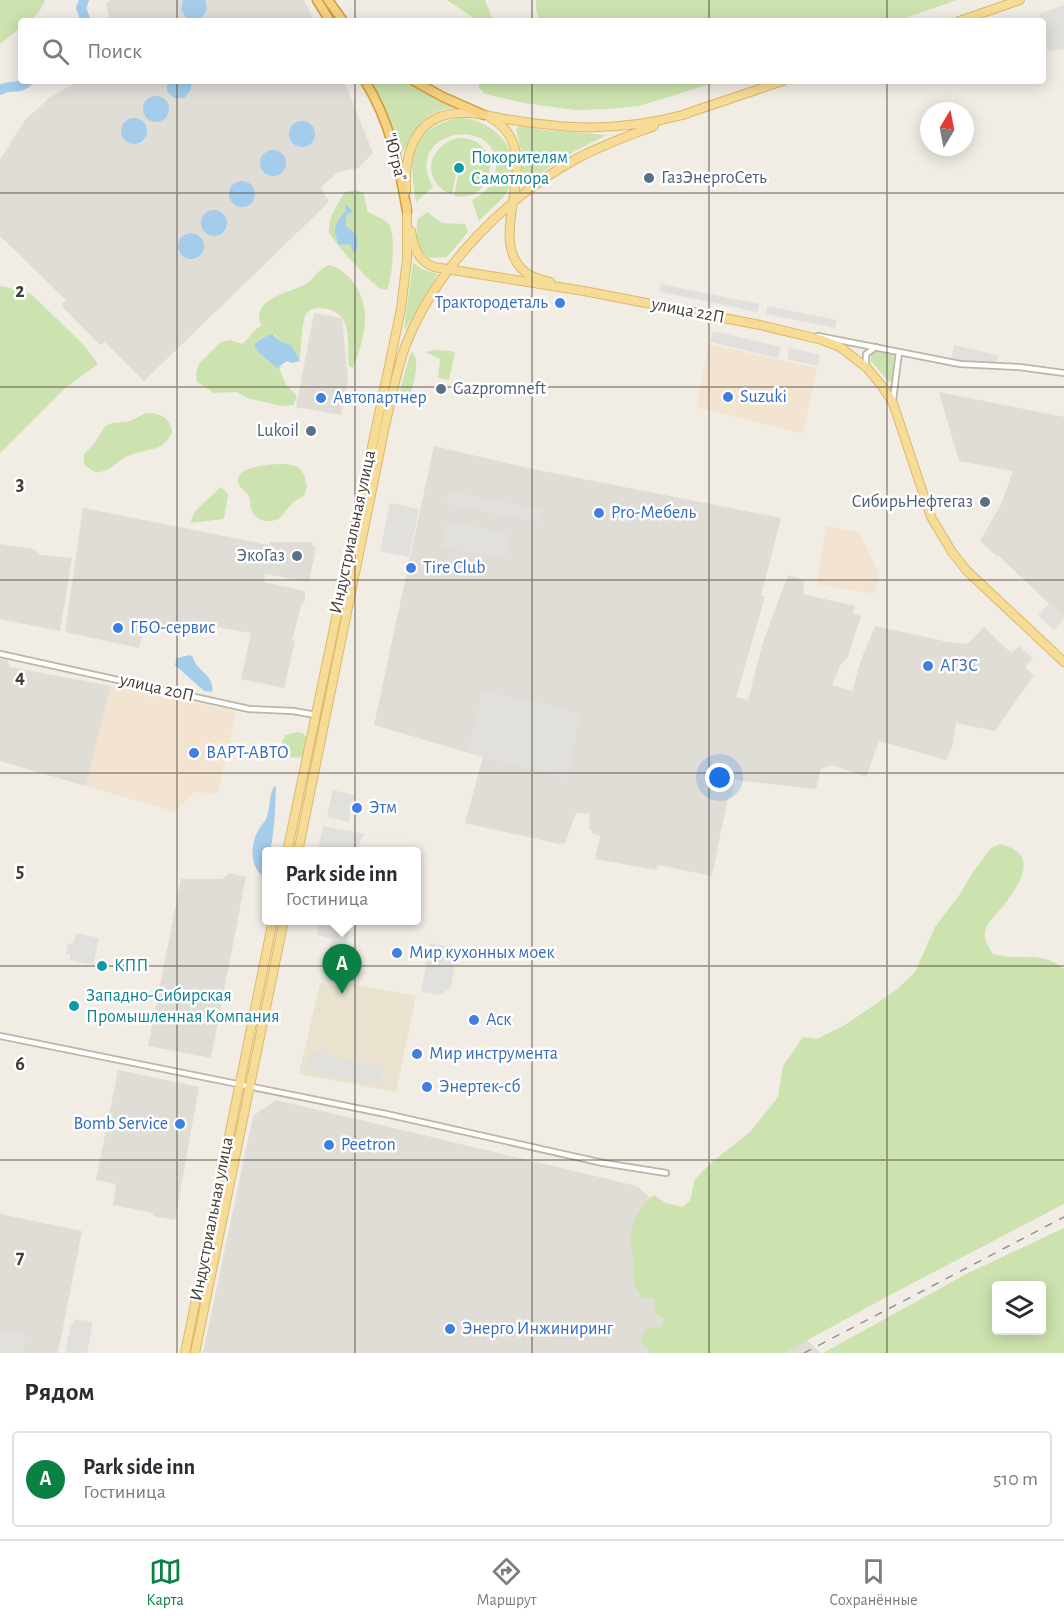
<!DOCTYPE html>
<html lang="ru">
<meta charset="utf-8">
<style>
body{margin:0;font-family:"Alegreya Sans",sans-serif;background:#f2f2f3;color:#2b2b33}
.controls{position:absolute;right:18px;bottom:18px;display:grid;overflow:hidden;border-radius:6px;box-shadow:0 3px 15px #0003}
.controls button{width:54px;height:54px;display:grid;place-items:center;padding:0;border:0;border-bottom:2px solid #e1e1e2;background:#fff;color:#2b2b33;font:30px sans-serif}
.compass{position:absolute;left:920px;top:102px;width:54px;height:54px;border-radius:50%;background:#fff;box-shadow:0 3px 15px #0003;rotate:10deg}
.you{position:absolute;left:720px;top:778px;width:21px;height:21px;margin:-15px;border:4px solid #fff;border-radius:50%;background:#1a73e8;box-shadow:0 0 0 9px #1a73e833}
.badge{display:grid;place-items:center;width:39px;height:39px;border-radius:50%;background:#0b8043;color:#fff;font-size:20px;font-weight:700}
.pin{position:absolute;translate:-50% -50px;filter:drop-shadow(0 2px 3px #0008)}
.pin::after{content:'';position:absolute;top:32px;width:21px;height:18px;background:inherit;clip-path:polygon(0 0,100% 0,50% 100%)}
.popup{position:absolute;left:262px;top:847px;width:159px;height:78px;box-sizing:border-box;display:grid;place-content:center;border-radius:6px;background:#fff;filter:drop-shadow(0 2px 4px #0005);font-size:20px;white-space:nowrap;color:#7c7c81}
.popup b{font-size:22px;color:#2b2b33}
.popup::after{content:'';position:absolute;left:50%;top:100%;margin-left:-12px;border:12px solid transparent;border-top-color:#fff}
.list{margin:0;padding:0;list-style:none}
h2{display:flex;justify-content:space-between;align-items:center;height:78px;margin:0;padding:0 24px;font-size:26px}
h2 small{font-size:20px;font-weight:400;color:#7c7c81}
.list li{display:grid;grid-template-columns:39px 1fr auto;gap:18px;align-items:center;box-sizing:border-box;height:96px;margin:0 12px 12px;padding:0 12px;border:2px solid #e1e1e2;border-radius:6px}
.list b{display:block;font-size:22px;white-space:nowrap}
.list p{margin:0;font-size:20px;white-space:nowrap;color:#7c7c81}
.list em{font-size:20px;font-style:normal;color:#7c7c81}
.icon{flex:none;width:33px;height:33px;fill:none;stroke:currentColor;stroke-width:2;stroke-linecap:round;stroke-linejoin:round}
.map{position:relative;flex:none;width:1064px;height:1353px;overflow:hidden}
.search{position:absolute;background:#fff;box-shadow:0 3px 15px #0003;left:18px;right:18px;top:18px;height:66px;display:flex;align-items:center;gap:15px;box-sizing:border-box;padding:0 21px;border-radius:6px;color:#7c7c81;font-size:22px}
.sheet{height:186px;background:#fff}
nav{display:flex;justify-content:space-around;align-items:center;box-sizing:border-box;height:84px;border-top:2px solid #e1e1e2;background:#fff;font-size:16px;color:#7c7c81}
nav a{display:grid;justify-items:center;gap:3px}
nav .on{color:#0b8043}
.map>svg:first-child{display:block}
</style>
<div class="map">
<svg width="1064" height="1353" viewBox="0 0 1064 1353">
<rect width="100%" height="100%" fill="#f1ede5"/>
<path fill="#f2e4d0" d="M 709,344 L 817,368 L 803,434 L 696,407 Z
M 826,526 L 859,532 L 879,573 L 875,594 L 819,585 L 817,582 Z
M 111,686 L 236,711 L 230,741 L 234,742 L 231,754 L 227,754 L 218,794 L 193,792 L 175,812 L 86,786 Z"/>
<path fill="#e0dcd6" d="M 110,0 L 304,0 L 315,21 L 110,21 L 106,4 Z
M 79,81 L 344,81 L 373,153 L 358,168 L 338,172 L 321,187 L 329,202 L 144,381 L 105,342 L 100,345 L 61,305 L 66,300 L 0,236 L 0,160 L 25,120 L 49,98 Z
M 314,313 L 342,318 L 348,379 L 341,415 L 296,407 Z
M 939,392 L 1064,417 L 1064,618 L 999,556 L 996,556 L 980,541 L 1001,504 L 1013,471 L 959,461 Z
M 434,446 L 528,468 L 781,518 L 761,596 L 765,597 L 736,697 L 748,700 L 763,642 L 788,575 L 804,580 L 803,594 L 855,606 L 853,614 L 861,616 L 848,656 L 840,666 L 832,685 L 852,691 L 861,660 L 875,626 L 948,642 L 968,644 L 984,627 L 1011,653 L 1019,646 L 1033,658 L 1025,667 L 1034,675 L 995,731 L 956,723 L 952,748 L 946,760 L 879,741 L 866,777 L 832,765 L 821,769 L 816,789 L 734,780 L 731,797 L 728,797 L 712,876 L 658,865 L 656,870 L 595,859 L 600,836 L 592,834 L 592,830 L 589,830 L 590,814 L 576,813 L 565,843 L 559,844 L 465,823 L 483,757 L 374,725 Z
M 83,508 L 269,545 L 270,542 L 313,542 L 312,546 L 316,547 L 309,582 L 265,574 L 264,582 L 305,591 L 305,600 L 301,606 L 292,640 L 295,641 L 284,688 L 241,679 L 251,633 L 194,623 L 189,624 L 187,634 L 144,626 L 139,648 L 65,632 Z
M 0,544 L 33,549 L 41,555 L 72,558 L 60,631 L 0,619 Z
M 0,659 L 7,660 L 10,667 L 111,686 L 86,786 L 0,761 Z
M 229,873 L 246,877 L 211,1058 L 148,1046 L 181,879 L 222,879 Z
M 118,1070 L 199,1087 L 175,1220 L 153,1216 L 153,1213 L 113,1205 L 116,1184 L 96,1180 Z
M 276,1100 L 637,1186 L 821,1353 L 203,1353 L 253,1116 Z
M 0,1214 L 82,1231 L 58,1353 L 0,1353 Z"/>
<path fill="#e9e2cf" d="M 338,981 L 416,996 L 396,1092 L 299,1074 L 320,983 L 337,986 Z"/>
<path fill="#cce3af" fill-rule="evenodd" d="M 0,0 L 45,0 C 40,12 35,21 21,21 L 21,27 L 0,44 Z
M 447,0 L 485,0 L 493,21 L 478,21 Z
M 536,0 L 957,0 L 897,21 L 540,21 L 536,10 Z
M 370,81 L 406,81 L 459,108 C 422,108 417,130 401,155 L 385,108 Z
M 478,81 L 720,81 L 639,106 L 609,109 L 575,110 L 524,103 L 485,94 L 479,88 Z
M 457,118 C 494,117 527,154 508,190 C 501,202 488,211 479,221 L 472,200 C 486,193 495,184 496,168 C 498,112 401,131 433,187 L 416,202 C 409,160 408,130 457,118 Z
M 519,126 L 545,130 L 607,135 L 573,152 L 524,184 L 521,182 L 523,158 L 516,130 Z
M 458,138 C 504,136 498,204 454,196 L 458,175 L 463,174 L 465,170 L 463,163 L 457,162 L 453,166 L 453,171 L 456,174 L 452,195 C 421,182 426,146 458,138 Z
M 357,190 L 364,194 L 367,211 C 373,215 383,218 388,223 C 397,232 392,280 387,290 C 382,289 382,290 378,287 C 370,282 329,238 329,231 C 328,218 338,203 345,192 ZM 344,203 L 353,211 L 346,216 L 346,226 L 354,232 L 358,239 L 356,252 L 353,251 L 350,244 L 337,241 C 333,224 339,223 346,210 Z
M 427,212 L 442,223 L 465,224 L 468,232 L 447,257 L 430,258 C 415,250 417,235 417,220 Z
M 413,263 L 424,270 L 438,274 L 407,327 L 404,329 Z
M 330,265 C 353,272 367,299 365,322 C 364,337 359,354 353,368 L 349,366 C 347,340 354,309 319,308 C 313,308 307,310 305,317 C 302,324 301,349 300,359 L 295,356 L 291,345 L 280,341 L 275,335 L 264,337 L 256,343 C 261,355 268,363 280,367 L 282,366 L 279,370 C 283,375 283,379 286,384 C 291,394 302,391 293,405 L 281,406 L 247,398 L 236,392 L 214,393 L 197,382 L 196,373 L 199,364 L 221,342 L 230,340 L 242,344 C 249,339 253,329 261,326 C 261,323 259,320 259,317 C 259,297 290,292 304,285 C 314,281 317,268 330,265 Z
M 2,286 L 31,294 L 85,346 L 98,364 L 65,388 L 0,453 L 0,287 Z
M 437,350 L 451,351 L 455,353 L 449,380 L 438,378 L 440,359 L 425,352 Z
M 878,350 L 891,353 L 894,358 L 892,380 L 889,382 L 871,361 L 871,354 Z
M 413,352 C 420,361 414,388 408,397 L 402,398 L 399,394 L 410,354 Z
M 146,413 C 160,412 171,418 172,432 C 163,455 142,447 124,458 C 116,463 110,470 100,472 C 94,473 89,469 84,464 L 84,454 L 94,444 L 105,426 L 112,423 L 130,421 Z
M 286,464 L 296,466 L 302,471 L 305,477 L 307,487 L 304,496 L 293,502 L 279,519 C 269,523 255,522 251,509 C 250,504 251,500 248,495 C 244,490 237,486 238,479 C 239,465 275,464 286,464 Z
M 221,487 L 228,494 L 224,519 L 190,523 L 195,511 Z
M 298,732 L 304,734 L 306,737 L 303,756 C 294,761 283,755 281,745 L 285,735 Z
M 1000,844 C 1040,854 1021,882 1004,905 C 997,914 983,925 985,937 C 985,942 990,949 993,954 C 1020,962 1040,949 1064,969 L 1064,1204 L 890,1295 L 784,1353 L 651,1353 L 640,1340 L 647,1329 L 661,1327 L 665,1319 L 655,1313 L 654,1298 L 642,1297 C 630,1279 634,1278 634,1258 C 633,1253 631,1249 631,1244 C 628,1227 641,1204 654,1195 L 666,1203 L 682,1207 L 690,1201 L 695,1179 L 712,1162 L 750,1132 L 778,1097 L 783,1066 L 803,1037 L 817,1039 L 845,1025 L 896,990 L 915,972 L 935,927 L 960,894 L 971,875 L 991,848 Z
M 1064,1228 L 1064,1353 L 823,1353 L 968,1273 ZM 996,1286 L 1042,1286 L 1042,1330 L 996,1330 Z"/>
<path fill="#e2e0dd" d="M 1064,5 L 1064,49 L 1048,52 L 1043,31 L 1043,21 L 1041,21 L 1039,14 Z
M 661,284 L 759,304 L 758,312 L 660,292 Z
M 767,306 L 837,320 L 835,328 L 766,314 Z
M 713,331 L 781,347 L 778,358 L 710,342 Z
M 954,345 L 998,355 L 996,365 L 951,360 Z
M 789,348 L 820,355 L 818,366 L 787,359 Z
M 449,491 L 543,510 L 541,523 L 446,504 Z
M 390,503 L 419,509 L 409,557 L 380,551 Z
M 447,521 L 510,534 L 505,559 L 442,547 Z
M 1049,604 L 1064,619 L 1054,630 L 1038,615 Z
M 483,692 L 565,708 L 565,711 L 580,714 L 567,778 L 468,753 Z
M 333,790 L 355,795 L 349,822 L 327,817 Z
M 323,826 L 365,834 L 355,851 L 318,851 Z
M 320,921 L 351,921 L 342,962 L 328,959 L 332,939 L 317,935 Z
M 76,933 L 99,938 L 93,965 L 70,960 L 70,955 L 66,954 L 68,943 L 73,944 Z
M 430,943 L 458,949 L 451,987 L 440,995 L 421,992 Z
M 323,1048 L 329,1049 L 328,1055 L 332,1057 L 382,1067 L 380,1084 L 368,1081 L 367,1084 L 304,1070 L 312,1051 L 321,1053 Z
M 75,1319 L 93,1322 L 87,1353 L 65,1353 L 71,1323 L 74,1323 Z
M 0,1330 L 26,1335 L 22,1353 L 0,1353 Z"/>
<path fill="#a4cdeb" d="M 183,0 L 205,0 C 209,9 206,16 197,20 L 186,18 L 181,10 Z
M 167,81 L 191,81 L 191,90 L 184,98 L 174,98 L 167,91 Z
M143 109a13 13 0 1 1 26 0a13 13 0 1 1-26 0Z
M121 131a13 13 0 1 1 26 0a13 13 0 1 1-26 0Z
M289 134a13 13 0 1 1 26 0a13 13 0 1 1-26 0Z
M260 163a13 13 0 1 1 26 0a13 13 0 1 1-26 0Z
M229 194a13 13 0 1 1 26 0a13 13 0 1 1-26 0Z
M 344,203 L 353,211 L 346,216 L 346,226 L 354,232 L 358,239 L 356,252 L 353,252 L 350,244 L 339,245 C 331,227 336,224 346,210 Z
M201 223a13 13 0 1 1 26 0a13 13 0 1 1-26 0Z
M178 246a13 13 0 1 1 26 0a13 13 0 1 1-26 0Z
M 272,334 L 280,341 L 291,345 L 300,361 L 292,363 L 287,361 L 277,368 L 257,351 L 254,345 C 259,340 265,336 272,334 Z
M 190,655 L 193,657 C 196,671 215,675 212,692 L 204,691 L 175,665 L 177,658 Z
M 276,786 C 275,808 275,829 270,851 L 267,852 L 265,871 L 261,875 C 249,863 251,842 259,829 C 262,824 265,822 267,817 C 270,807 269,797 273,788 Z"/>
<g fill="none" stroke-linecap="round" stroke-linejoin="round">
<path stroke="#a4cdeb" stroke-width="10" d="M 84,0 L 81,8 L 86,21
M 0,90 C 9,84 21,90 28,81"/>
<defs>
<path id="minor" d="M 818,336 L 960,364 L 1019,367 L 1064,373
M 866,367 L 866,354 L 876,347
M 893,400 L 899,352
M 0,654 L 249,709 L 293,711 L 316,715
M 0,1036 L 386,1114 L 603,1163 L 666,1173"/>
<path id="primary" d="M 959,21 L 1020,0
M 685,114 L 783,81
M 491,118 C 551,153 482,234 524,271 C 531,278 541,279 550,282
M 406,191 C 404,151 416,113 463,113 C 477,112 490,116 504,119 C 527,122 550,126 573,127 C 613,129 649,124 687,114
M 411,231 C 414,248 417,260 434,267 L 584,291 L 760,325 L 822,340 L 840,347 L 867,368 L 882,386 L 893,403 L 931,517 L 952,552 L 967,571 L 1064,662
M 287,852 L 401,309 L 407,259 L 407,206
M 298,852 L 385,426 C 392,398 396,369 407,342 C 438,266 507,196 578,158 C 602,145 628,136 654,126
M 185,1353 L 273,920
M 195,1353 L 284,920"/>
<path id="trunk" d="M 317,0 L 330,21
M 328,0 L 343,21
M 365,81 C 390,121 399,165 407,211
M 414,81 L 443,97 L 484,115"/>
</defs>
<use href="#minor" stroke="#bcb5a8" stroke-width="8"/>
<use href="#primary" stroke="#dbb969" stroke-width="10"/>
<use href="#trunk" stroke="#d29c3d" stroke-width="11"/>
<use href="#minor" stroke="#fff" stroke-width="4.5"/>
<use href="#primary" stroke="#f7dc97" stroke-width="8"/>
<use href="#trunk" stroke="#f6d282" stroke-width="8"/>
<path stroke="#949494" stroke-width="1.5" stroke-dasharray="8 8" stroke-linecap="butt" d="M 804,1353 L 1064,1217"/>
</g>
<path fill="none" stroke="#433d35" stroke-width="1.5" stroke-opacity="0.55" d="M 177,0 L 177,21M 355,0 L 355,21M 532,0 L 532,21M 709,0 L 709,21M 887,0 L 887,21M 177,81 L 177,1353M 355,81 L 355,1353M 532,81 L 532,1353M 709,81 L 709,1353M 887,81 L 887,1353M 0,193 L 1064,193M 0,387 L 1064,387M 0,580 L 1064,580M 0,773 L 1064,773M 0,966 L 1064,966M 0,1160 L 1064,1160"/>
<g fill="#0f9aa8" stroke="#fff" stroke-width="2">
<circle cx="459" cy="168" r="6"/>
<circle cx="102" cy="966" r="6"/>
<circle cx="74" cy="1006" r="6"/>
</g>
<g fill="#5c6f8a" stroke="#fff" stroke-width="2">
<circle cx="649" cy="178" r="6"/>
<circle cx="441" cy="389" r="6"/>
<circle cx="311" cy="431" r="6"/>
<circle cx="985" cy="502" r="6"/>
<circle cx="297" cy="556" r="6"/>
</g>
<g fill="#3f7fe0" stroke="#fff" stroke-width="2">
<circle cx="560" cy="303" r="6"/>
<circle cx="728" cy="397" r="6"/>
<circle cx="321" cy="398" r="6"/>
<circle cx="599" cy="513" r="6"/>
<circle cx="411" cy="568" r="6"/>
<circle cx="118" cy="628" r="6"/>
<circle cx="928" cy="666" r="6"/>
<circle cx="194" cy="753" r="6"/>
<circle cx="357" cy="808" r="6"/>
<circle cx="397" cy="953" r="6"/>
<circle cx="474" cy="1020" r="6"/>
<circle cx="417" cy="1054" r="6"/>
<circle cx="427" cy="1087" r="6"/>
<circle cx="180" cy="1124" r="6"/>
<circle cx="329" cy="1145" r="6"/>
<circle cx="450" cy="1329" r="6"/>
</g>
<g text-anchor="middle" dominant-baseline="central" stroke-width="5" stroke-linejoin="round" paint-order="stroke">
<g font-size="18" fill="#433d35" stroke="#fff">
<text transform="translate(395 157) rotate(76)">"Югра"</text>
<text transform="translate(688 311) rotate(11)">улица 22П</text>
<text transform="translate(353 532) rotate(-78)">Индустриальная улица</text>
<text transform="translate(157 688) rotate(13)">улица 20П</text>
<text transform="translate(212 1219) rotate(-79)">Индустриальная улица</text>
</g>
<g font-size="18" fill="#0d838f" stroke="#fff" text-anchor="start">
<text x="471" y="158">Покорителям<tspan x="471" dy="21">Самотлора</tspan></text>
<text x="114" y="966">КПП</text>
<text x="86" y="996">Западно-Сибирская<tspan x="86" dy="21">Промышленная Компания</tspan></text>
</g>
<g font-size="18" fill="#4e5e75" stroke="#fff" text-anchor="end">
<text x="661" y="178" text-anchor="start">ГазЭнергоСеть</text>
<text x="453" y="389" text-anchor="start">Gazpromneft</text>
<text x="299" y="431">Lukoil</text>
<text x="973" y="502">СибирьНефтегаз</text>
<text x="285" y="556">ЭкоГаз</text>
</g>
<g font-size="18" fill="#366cbe" stroke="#fff" text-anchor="start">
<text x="548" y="303" text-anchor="end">Трактородеталь</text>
<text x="740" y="397">Suzuki</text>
<text x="333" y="398">Автопартнер</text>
<text x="611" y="513">Pro-Мебель</text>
<text x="423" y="568">Tire Club</text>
<text x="130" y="628">ГБО-сервис</text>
<text x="940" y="666">АГЗС</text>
<text x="206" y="753">ВАРТ-АВТО</text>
<text x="369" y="808">Этм</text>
<text x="409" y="953">Мир кухонных моек</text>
<text x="486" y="1020">Аск</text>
<text x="429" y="1054">Мир инструмента</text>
<text x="439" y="1087">Энертек-сб</text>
<text x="168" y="1124" text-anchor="end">Bomb Service</text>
<text x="341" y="1145">Peetron</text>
<text x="462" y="1329">Энерго Инжиниринг</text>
</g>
</g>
<g font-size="20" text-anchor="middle" font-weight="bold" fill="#433d35" stroke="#fff" stroke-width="5" stroke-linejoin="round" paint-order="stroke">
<text x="20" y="297">2</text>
<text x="20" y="490">3</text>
<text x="20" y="683">4</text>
<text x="20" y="877">5</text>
<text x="20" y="1070">6</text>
<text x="20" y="1263">7</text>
</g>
</svg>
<div class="controls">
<button><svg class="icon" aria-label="layers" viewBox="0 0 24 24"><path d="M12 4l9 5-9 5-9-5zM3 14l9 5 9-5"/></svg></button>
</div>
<svg class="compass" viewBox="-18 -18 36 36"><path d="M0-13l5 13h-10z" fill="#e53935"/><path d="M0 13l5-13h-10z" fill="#7c7c81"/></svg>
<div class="you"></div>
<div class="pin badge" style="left:342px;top:994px">A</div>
<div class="popup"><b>Park side inn</b>Гостиница</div>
<div class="search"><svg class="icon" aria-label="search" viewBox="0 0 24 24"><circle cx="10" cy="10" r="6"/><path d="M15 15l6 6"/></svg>Поиск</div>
</div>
<section class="sheet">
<h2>Рядом<small></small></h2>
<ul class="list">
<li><span class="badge">A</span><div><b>Park side inn</b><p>Гостиница</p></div><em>510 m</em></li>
</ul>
</section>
<nav>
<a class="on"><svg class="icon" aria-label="map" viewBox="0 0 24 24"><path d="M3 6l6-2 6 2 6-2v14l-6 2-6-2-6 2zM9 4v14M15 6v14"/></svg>Карта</a>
<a><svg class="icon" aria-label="directions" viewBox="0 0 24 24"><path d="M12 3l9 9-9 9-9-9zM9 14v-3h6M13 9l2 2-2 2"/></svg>Маршрут</a>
<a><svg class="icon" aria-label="saved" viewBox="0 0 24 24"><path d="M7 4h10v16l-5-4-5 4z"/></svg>Сохранённые</a>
</nav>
